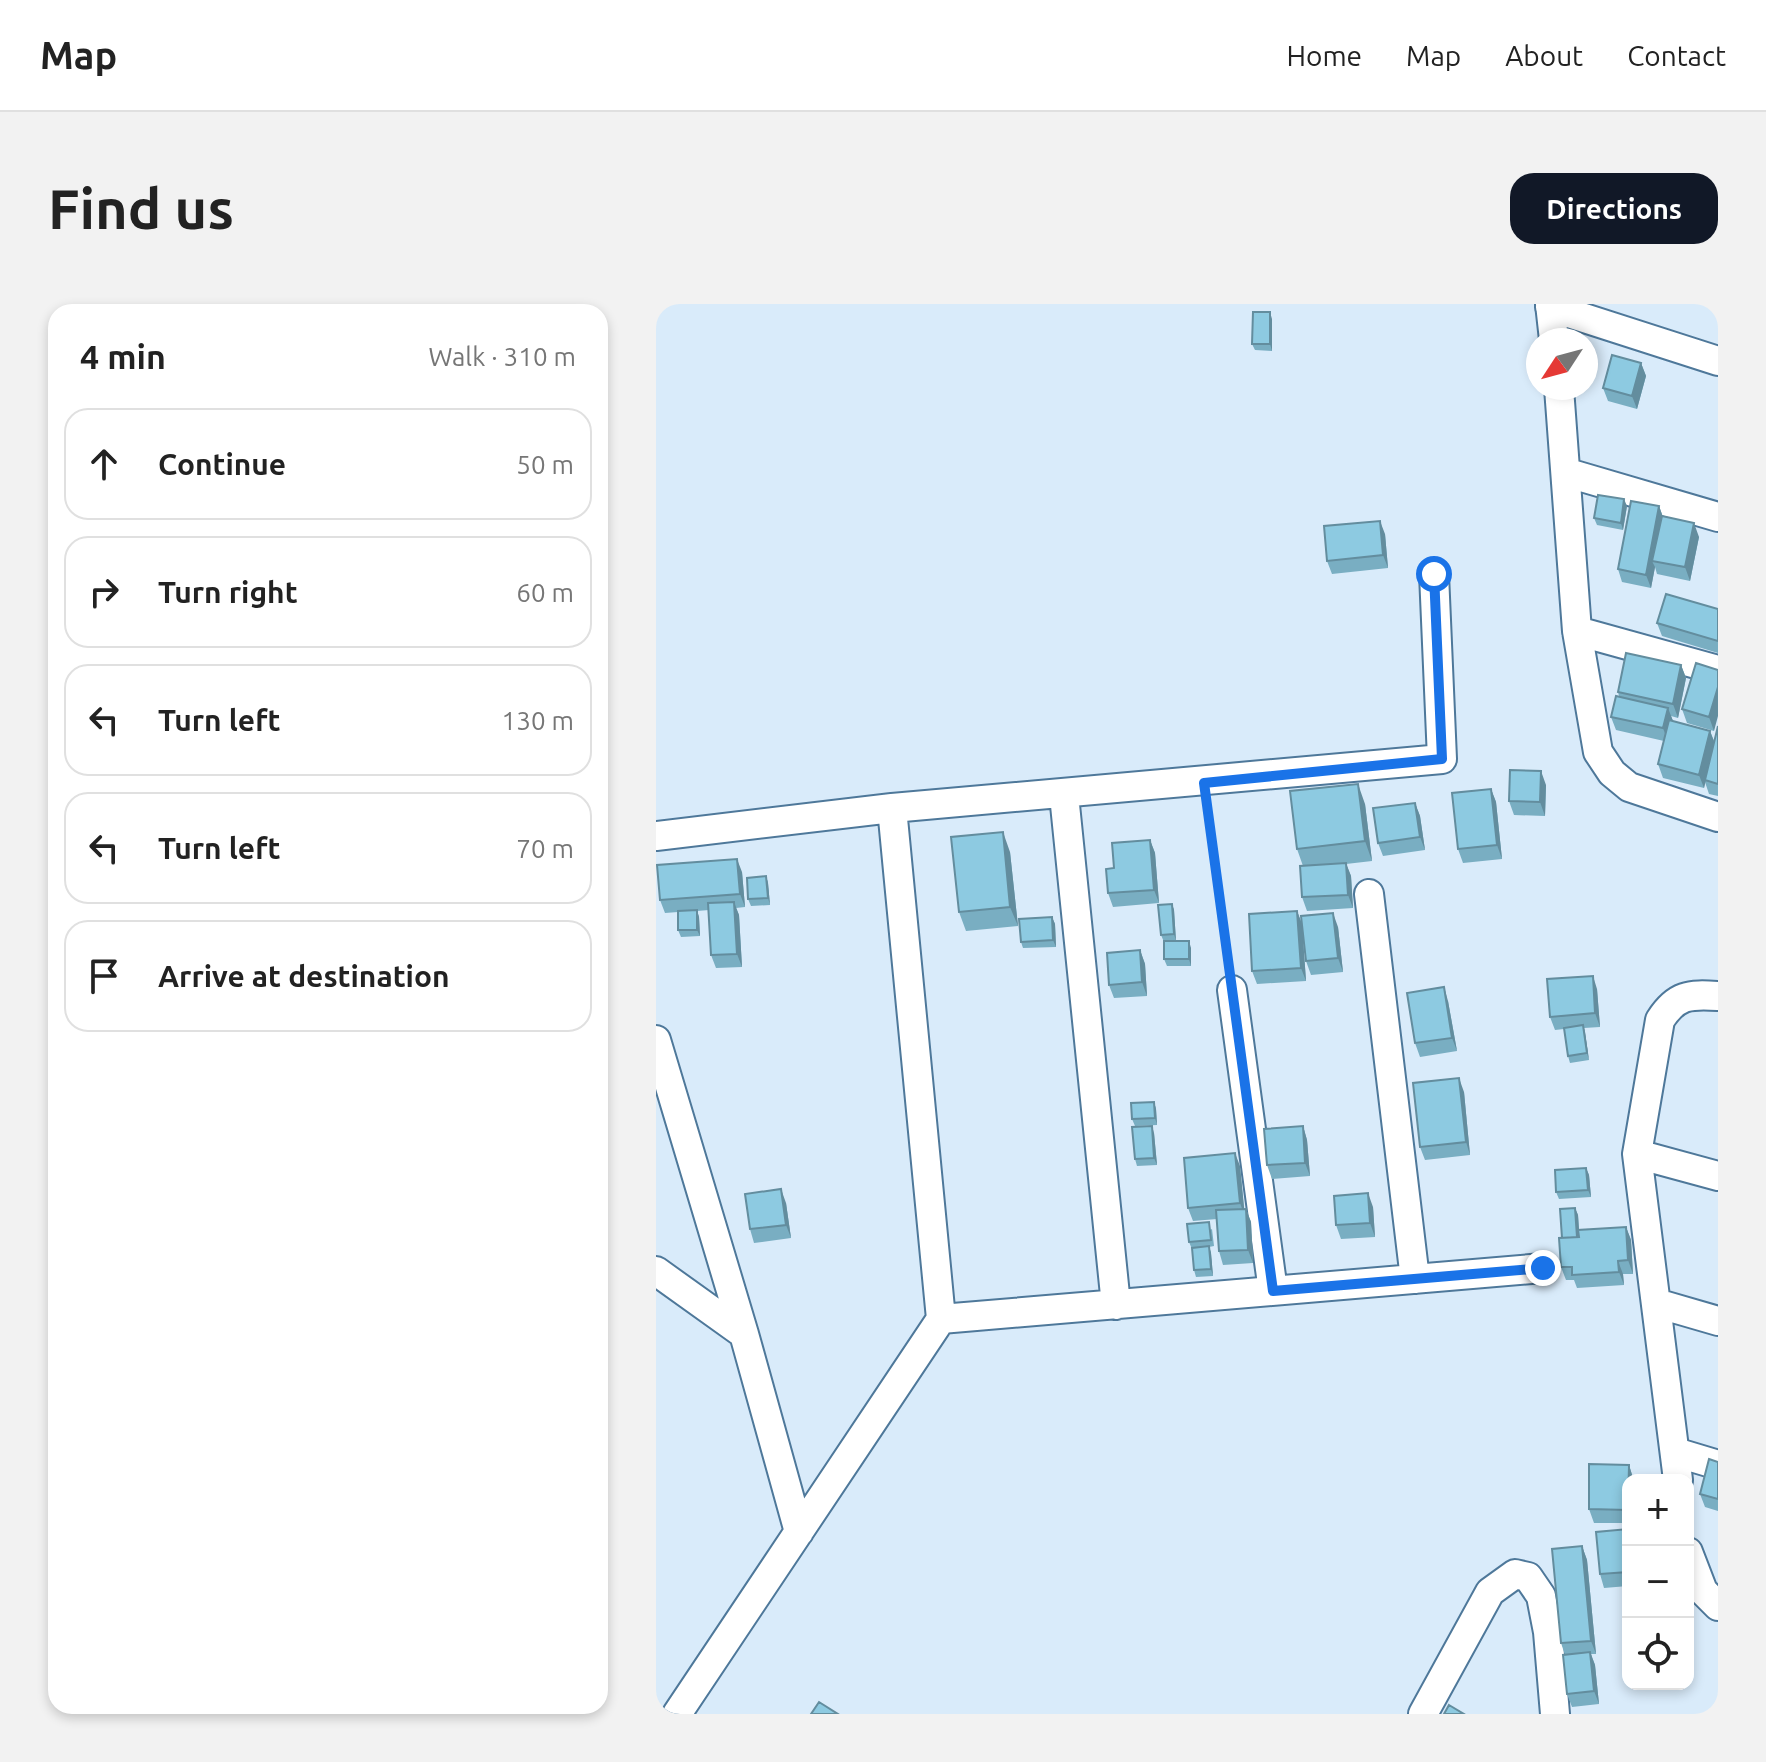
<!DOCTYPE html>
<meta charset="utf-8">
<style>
body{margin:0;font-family:Ubuntu,sans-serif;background:#f2f2f2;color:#222}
.controls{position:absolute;right:24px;bottom:24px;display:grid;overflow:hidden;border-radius:16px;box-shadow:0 4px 12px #0003}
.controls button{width:72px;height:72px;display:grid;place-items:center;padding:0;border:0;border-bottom:2px solid #e0e0e0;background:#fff;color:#222;font:40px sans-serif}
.compass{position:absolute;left:870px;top:24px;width:72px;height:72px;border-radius:50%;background:#fff;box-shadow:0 4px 12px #0003;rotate:234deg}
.stop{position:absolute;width:24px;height:24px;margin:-18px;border:6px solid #1a73e8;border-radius:50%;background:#fff}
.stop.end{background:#1a73e8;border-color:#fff;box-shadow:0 2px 8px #0008}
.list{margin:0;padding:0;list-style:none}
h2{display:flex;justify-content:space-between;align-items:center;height:104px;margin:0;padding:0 32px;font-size:34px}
h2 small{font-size:26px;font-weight:400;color:#767676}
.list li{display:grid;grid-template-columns:52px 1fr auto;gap:24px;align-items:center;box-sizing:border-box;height:112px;margin:0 16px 16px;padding:0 16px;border:2px solid #e0e0e0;border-radius:24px}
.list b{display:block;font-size:30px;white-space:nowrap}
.list em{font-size:26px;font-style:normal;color:#767676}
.icon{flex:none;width:44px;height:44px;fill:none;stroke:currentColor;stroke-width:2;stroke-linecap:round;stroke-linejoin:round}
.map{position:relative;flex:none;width:1062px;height:1410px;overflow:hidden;border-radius:24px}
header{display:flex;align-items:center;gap:48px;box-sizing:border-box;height:112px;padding:0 40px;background:#fff;border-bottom:2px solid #e0e0e0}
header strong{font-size:38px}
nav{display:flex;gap:44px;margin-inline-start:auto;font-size:28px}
.intro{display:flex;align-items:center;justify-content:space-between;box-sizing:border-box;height:192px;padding:0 48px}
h1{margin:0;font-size:56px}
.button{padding:20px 36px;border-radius:24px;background:#111827;color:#fff;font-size:28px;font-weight:700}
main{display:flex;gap:48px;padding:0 48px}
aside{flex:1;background:#fff;border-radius:24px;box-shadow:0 4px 12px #0003}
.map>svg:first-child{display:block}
</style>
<header>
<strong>Map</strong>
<nav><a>Home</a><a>Map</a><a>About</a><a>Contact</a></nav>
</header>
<div class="intro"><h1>Find us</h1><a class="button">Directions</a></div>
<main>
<aside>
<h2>4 min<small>Walk · 310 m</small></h2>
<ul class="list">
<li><svg class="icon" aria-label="ahead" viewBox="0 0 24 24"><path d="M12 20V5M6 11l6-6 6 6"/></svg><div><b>Continue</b></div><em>50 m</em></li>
<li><svg class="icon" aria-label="right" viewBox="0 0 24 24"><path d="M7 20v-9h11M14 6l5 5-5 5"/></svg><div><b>Turn right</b></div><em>60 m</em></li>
<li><svg class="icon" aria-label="left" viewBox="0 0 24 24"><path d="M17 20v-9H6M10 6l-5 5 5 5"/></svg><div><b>Turn left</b></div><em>130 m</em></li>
<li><svg class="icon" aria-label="left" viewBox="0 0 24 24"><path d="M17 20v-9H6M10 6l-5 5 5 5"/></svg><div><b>Turn left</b></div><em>70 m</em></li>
<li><svg class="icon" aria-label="arrive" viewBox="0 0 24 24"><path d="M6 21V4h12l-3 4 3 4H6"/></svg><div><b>Arrive at destination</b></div></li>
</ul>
</aside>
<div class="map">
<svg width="1062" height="1410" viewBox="0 0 1062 1410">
<rect width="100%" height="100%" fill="#d9ebfa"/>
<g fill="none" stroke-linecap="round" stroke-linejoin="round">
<defs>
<path id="minor" d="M 894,0 L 898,36
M 894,3 L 1062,57
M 903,84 L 921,327 L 942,448 L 956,469 L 973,483 L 1062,513
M 912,169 L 1062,213
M 921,327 L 1062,366
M 408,491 L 460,1001
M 0,532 L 236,504 L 786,455 L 778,270
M 713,590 L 759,975
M 576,686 L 617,987
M 0,736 L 88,1030 L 143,1228
M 981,850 L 1062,872
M 0,967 L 88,1030
M 1000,999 L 1062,1017
M 285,1015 L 887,964
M 1019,1148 L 1062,1161
M 1022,1176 L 981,850 L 1004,716 C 1020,691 1033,690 1062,692
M 1032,1248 L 1047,1287 L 1062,1302
M 21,1410 L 285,1015 L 236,504
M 767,1410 L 834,1288 L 859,1270 L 872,1273 L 885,1292 L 892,1328 L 899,1410"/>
</defs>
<use href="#minor" stroke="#4e789a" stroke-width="32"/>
<path stroke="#8698a7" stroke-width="5" stroke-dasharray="2 6" stroke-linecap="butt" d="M 551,500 L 573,661"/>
<use href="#minor" stroke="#fff" stroke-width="28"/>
</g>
<path fill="#79aec2" d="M 616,15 L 616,47 L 599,46 L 596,40 Z
M 985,59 L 990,72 L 981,105 L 952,97 L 947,84 Z
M 971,202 L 967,226 L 941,221 L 938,214 Z
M 1003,202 L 1007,213 L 1043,233 L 1034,277 L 1001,270 L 999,263 L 995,284 L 966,278 L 962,265 Z
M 729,230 L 732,264 L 676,270 L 671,257 Z
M 1062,305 L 1062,349 L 1006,332 L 1001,319 Z
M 1025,361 L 1030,374 L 1022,414 L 1015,412 L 1017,417 L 1054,427 L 1058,437 L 1062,422 L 1062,492 L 1053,490 L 1049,478 L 1048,484 L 1007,474 L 1002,460 L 1008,437 L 960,426 L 955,413 L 963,392 L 962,388 Z
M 1062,366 L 1058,427 L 1031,419 L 1026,405 Z
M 890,481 L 889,512 L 858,511 L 853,497 Z
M 835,485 L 840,498 L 846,555 L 807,559 L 802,545 Z
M 759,499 L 764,512 L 769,546 L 727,552 L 722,539 Z
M 709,500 L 716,557 L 690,560 L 695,572 L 697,604 L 651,607 L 646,593 L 647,562 L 641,545 Z
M 494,536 L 499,549 L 503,599 L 457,603 L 452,589 L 458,564 Z
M 354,548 L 362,622 L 310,627 L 303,608 Z
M 86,568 L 89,603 L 80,604 L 83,611 L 86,663 L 60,664 L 55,651 L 53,606 L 41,607 L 43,613 L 44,632 L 25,633 L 22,626 L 22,608 L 9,609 L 4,596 Z
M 110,572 L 112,579 L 114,601 L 95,602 L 92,595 Z
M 516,600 L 518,606 L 520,637 L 535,644 L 535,662 L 511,662 L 508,655 L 508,638 L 505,631 Z
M 641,607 L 646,620 L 650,677 L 601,680 L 596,667 Z
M 396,613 L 399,620 L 400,643 L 367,644 L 365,638 Z
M 682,623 L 687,668 L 655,671 L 650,657 Z
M 484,646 L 489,660 L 491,692 L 458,694 L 453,681 Z
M 941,685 L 944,723 L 928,724 L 933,756 L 914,759 L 912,752 L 908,725 L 899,726 L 894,713 Z
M 792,697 L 801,747 L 764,753 L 759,739 Z
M 808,788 L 814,851 L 769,856 L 764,843 Z
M 498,798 L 500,805 L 501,821 L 479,822 L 476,815 Z
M 647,822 L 651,836 L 654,872 L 616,875 L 611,861 Z
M 498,829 L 501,861 L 481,862 L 479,855 Z
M 584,862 L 588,905 L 590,905 L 595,918 L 597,959 L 567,961 L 563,947 L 561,915 L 537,917 L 532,904 Z
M 930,864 L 933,871 L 935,893 L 903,895 L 900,888 Z
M 130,899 L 135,934 L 98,939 L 94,925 Z
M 717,903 L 719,933 L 685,935 L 680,921 Z
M 919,904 L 922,911 L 923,926 L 970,923 L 975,936 L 977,970 L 967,970 L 968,981 L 921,984 L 918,976 L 910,976 L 905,963 L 906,934 Z
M 556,925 L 558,942 L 553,943 L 555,949 L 557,972 L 540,973 L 538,966 L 536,945 L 533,938 Z
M 1062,1158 L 1062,1207 L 1049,1203 L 1044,1190 Z
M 933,1160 L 973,1161 L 977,1174 L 977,1176 L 972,1176 L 972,1219 L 938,1219 L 933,1205 Z
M 972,1225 L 972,1282 L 948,1284 L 944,1270 Z
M 926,1242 L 931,1256 L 940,1350 L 935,1350 L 939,1361 L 943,1400 L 916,1403 L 911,1390 L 909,1351 L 905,1339 Z"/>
<path fill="#638d9e" d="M 614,8 L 616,15 L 616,47 L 614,40 Z
M 985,59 L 990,72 L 981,105 L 976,92 Z
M 968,195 L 971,202 L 967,226 L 965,219 Z
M 1003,202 L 1008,216 L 996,257 L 999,263 L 995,284 L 990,271 Z
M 724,217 L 729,230 L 732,264 L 727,251 Z
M 1038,219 L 1043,233 L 1034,277 L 1029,263 Z
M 1025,361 L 1030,374 L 1022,414 L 1017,400 Z
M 1062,383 L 1062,412 L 1058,427 L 1053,413 Z
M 1012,404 L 1017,417 L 1012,438 L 1007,424 Z
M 1054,427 L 1059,440 L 1048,484 L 1043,471 Z
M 885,467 L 890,481 L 889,512 L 884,498 Z
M 702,480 L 709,500 L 716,557 L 709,537 Z
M 835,485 L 840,498 L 846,555 L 841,541 Z
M 759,499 L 764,512 L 769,546 L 764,533 Z
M 347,528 L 354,548 L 362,622 L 354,603 Z
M 494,536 L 499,549 L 503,599 L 498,586 Z
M 81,555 L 86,568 L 89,603 L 84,590 Z
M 690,559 L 695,572 L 697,604 L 692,591 Z
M 110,572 L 112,579 L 114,601 L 112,594 Z
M 78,598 L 83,611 L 86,663 L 81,650 Z
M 516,600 L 518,606 L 520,637 L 518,630 Z
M 41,606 L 43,613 L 44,632 L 41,626 Z
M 641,607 L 646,620 L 650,677 L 645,664 Z
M 677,609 L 682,623 L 687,668 L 682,654 Z
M 396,613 L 399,620 L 400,643 L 397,636 Z
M 533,637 L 535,644 L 535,662 L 533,655 Z
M 484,646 L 489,660 L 491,692 L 486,678 Z
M 937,672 L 941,685 L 944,723 L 939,709 Z
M 788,683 L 792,697 L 801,747 L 796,734 Z
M 927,721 L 929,728 L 933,756 L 931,749 Z
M 803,774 L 808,788 L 814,851 L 810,838 Z
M 498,798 L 500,805 L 501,821 L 499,814 Z
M 496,822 L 498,829 L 501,861 L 498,854 Z
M 647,822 L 651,836 L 654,872 L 649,859 Z
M 579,849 L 584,862 L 589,913 L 584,899 Z
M 930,864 L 933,871 L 935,893 L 932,886 Z
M 125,885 L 130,899 L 135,934 L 130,921 Z
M 712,889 L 717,903 L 719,933 L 714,919 Z
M 919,904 L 922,911 L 924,940 L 921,934 Z
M 590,905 L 595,918 L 597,959 L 592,946 Z
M 970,923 L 975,936 L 977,970 L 972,956 Z
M 553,942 L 555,949 L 557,972 L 555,965 Z
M 962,957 L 967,970 L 968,981 L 963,968 Z
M 973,1161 L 977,1174 L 977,1176 L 972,1176 Z
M 926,1242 L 931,1256 L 940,1350 L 935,1337 Z
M 934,1348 L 939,1361 L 943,1400 L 938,1387 Z"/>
<path fill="#8dcae1" stroke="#638d9e" stroke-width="2" d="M 597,8 L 614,8 L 614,40 L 596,40 Z
M 956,51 L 985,59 L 976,92 L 947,84 Z
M 942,191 L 968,195 L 965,219 L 938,214 Z
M 975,197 L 1003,202 L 990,271 L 962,265 Z
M 1006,212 L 1038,219 L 1029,263 L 996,257 Z
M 724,217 L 727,251 L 671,257 L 668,222 Z
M 1010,290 L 1062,305 L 1062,337 L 1001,319 Z
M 970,349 L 1025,361 L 1017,400 L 962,388 Z
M 1040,359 L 1062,366 L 1062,383 L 1053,413 L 1026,405 Z
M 960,392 L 1012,404 L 1007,424 L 955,413 Z
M 1013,416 L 1054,427 L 1043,471 L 1002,460 Z
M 1062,422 L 1062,480 L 1049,476 Z
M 854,466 L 885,467 L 884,498 L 853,497 Z
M 702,480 L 709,537 L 641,545 L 634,487 Z
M 835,485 L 841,541 L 802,545 L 796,489 Z
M 759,499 L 764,533 L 722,539 L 717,504 Z
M 347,528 L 354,603 L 303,608 L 295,533 Z
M 494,536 L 498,586 L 452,589 L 450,565 L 458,564 L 456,539 Z
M 81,555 L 84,590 L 4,596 L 1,561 Z
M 690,559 L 692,591 L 646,593 L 644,562 Z
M 110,572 L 112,594 L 92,595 L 91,574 Z
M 78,598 L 81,650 L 55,651 L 52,599 Z
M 516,600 L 518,630 L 505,631 L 502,601 Z
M 41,606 L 41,626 L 22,626 L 22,607 Z
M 641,607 L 645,664 L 596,667 L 593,610 Z
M 677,609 L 682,654 L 650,657 L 645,612 Z
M 396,613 L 397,636 L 365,638 L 363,615 Z
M 508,637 L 533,637 L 533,655 L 508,655 Z
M 484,646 L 486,678 L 453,681 L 451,649 Z
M 937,672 L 939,709 L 894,713 L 891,675 Z
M 788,683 L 796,734 L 759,739 L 751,689 Z
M 927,721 L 931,749 L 912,752 L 908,724 Z
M 803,774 L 810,838 L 764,843 L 757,779 Z
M 498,798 L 499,814 L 476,815 L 475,799 Z
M 496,822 L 498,854 L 479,855 L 476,823 Z
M 647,822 L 649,859 L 611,861 L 608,825 Z
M 579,849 L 584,899 L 532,904 L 528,854 Z
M 930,864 L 932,886 L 900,888 L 899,866 Z
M 125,885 L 130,921 L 94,925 L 89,890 Z
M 712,889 L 714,919 L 680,921 L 678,892 Z
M 919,904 L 921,933 L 906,934 L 904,905 Z
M 590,905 L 592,946 L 563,947 L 560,906 Z
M 553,918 L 555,936 L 533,938 L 531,920 Z
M 970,923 L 972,956 L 962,957 L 963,968 L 916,971 L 916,963 L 905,963 L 903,934 L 923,933 L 922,926 Z
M 553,942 L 555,965 L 538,966 L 536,944 Z
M 1053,1155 L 1062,1158 L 1062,1195 L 1044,1190 Z
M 933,1160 L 973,1161 L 972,1206 L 933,1205 Z
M 972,1225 L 972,1268 L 944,1270 L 940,1228 Z
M 926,1242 L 935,1337 L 905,1339 L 896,1245 Z
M 934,1348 L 938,1387 L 911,1390 L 907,1351 Z
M 163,1398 L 182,1410 L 155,1410 Z
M 793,1401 L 808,1410 L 788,1410 Z"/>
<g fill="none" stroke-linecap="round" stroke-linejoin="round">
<path stroke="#1a73e8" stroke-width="10" d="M 778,270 L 786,455 L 548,479 L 617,987 L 887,964"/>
</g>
</svg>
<div class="controls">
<button>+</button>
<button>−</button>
<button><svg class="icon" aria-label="locate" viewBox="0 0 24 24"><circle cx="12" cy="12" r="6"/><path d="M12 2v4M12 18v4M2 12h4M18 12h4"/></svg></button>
</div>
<svg class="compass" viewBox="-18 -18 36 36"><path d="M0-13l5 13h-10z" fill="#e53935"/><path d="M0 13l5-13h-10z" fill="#767676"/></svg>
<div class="stop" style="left:778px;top:270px"></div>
<div class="stop end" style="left:887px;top:964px"></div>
</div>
</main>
